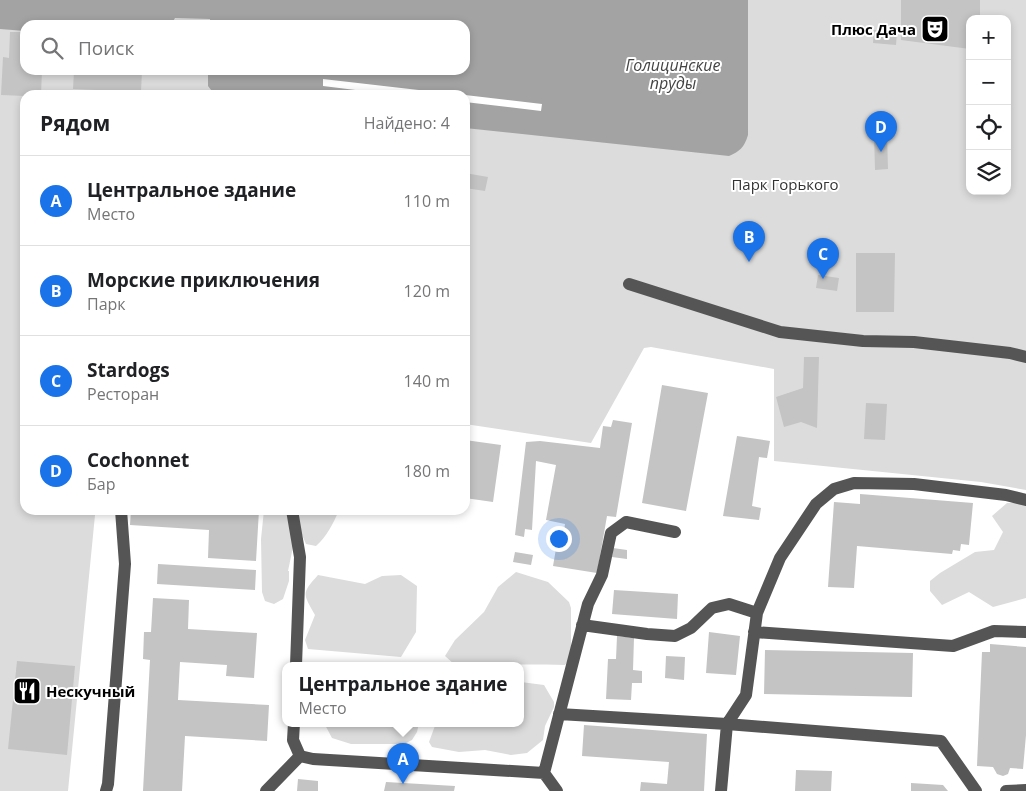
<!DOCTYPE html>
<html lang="ru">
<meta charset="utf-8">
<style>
body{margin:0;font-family:"Open Sans",sans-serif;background:#f6f6f6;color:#202124}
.controls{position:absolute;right:15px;top:15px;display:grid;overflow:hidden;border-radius:10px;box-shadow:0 2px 8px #0003}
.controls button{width:45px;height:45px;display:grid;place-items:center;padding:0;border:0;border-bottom:1px solid #e0e0e0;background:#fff;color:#202124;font:25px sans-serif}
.you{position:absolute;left:558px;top:538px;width:18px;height:18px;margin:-12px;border:4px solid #fff;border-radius:50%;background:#1a73e8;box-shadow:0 0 0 8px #1a73e833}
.badge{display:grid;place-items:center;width:32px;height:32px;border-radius:50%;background:#1a73e8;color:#fff;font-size:16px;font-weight:700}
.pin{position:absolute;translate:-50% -41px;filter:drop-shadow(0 1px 2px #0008)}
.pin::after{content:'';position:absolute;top:26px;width:18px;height:15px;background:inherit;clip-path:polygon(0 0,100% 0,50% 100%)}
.popup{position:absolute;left:282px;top:662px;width:242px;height:65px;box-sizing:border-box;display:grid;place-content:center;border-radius:10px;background:#fff;filter:drop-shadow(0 1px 4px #0005);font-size:16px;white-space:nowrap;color:#757577}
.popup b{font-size:19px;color:#202124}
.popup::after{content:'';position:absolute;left:50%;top:100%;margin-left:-10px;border:10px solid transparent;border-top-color:#fff}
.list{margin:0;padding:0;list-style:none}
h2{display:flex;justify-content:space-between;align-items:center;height:65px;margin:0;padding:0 20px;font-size:21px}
h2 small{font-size:16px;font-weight:400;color:#757577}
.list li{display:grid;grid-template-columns:32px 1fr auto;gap:15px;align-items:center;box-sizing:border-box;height:90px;padding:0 20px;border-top:1px solid #e0e0e0}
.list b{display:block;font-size:19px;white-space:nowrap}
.list p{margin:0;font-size:16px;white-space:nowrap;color:#757577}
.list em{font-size:16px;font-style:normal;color:#757577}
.icon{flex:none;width:28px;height:28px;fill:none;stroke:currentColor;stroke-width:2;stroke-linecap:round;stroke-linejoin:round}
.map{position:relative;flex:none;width:1026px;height:791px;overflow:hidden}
.search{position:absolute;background:#fff;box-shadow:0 2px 8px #0003;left:20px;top:20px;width:450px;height:55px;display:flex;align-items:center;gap:12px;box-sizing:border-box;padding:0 18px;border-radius:15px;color:#757577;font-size:19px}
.panel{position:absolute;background:#fff;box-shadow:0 2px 8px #0003;left:20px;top:90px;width:450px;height:425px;border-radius:15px}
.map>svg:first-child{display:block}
</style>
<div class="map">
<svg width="1026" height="791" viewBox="0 0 1026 791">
<rect width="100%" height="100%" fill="#fff"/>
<path fill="#dcdcdc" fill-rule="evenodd" d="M 0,0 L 1026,0 L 1026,490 L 981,482 L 774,461 L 774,369 L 651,347 L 644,348 L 591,443 L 465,424 L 465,95 L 25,95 L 25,510 L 94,510 L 95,515 L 68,791 L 0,791 ZM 970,19 L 1007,19 L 1007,191 L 970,191 ZM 25,25 L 465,25 L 465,70 L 25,70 Z
M 1007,503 L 1026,503 L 1026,598 L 993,607 L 969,592 L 942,605 L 930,591 L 930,581 L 940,573 L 975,552 L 994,550 L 1003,532 L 992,516 Z
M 264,510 L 290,510 L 293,547 L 288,571 L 289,571 L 289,581 L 283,599 L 274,604 L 265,601 L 262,592 L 261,539 Z
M 298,510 L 339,510 C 333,524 327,536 316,546 L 306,544 L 299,528 Z
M 516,572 L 548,582 L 569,602 L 571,608 L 571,658 L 565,665 C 528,664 492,665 455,665 L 445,656 L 455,640 L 484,612 L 498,587 Z
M 318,575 L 365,584 L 382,576 L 401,575 L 417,586 L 416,632 L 401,657 L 308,649 L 305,640 L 315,615 C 303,593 301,594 318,575 Z
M 521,682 L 544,685 L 554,702 L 554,707 L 545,726 L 543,740 L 527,753 L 511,755 L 485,750 L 459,752 L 432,747 L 429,742 L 436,723 L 520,723 Z
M 324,723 L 419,723 L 417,732 L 412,740 L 404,744 L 351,744 L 332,738 Z"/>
<path fill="#a3a3a3" d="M 0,0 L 748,0 L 748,135 C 744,148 740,151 729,156 L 465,128 L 465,95 L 215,95 L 208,86 L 208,70 L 465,70 L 465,25 L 210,25 L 210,19 L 175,18 L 171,25 L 25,25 L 25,31 L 0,29 Z"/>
<path fill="#fff" d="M 323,79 L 462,95 L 396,95 L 323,86 Z
M 465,95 L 542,104 L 541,111 L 465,102 Z"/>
<path fill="#c4c4c4" d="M 901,0 L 980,0 L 980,19 L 970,19 L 970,49 L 901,40 Z
M 874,30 L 897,32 L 896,45 L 873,43 Z
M 10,32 L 25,32 L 25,70 L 42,70 L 41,95 L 25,95 L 25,96 L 1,95 L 3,57 L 9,58 Z
M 74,70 L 142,70 L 141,92 L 73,89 Z
M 874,134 L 887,134 L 888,169 L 875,170 Z
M 465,173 L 488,177 L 485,191 L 465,188 Z
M 856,253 L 895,253 L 894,312 L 856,312 Z
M 818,275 L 839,278 L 837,291 L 816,288 Z
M 804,357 L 819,357 L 817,428 L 801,422 L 784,427 L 776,397 L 803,388 Z
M 662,385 L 708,393 L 686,511 L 642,503 Z
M 866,403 L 887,404 L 885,440 L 864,439 Z
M 613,420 L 632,423 L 616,517 L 607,516 L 597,573 L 553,566 L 557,543 L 562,544 L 565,524 L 546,520 L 556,465 L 536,461 L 532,530 L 525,529 L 524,537 L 515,535 L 526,442 L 540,441 L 600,448 L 603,426 L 611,427 Z
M 737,436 L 770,441 L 767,458 L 759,457 L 752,506 L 761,508 L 759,520 L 723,516 Z
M 465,440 L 501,445 L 493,502 L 465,498 Z
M 860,494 L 973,503 L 969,545 L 961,544 L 960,551 L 953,550 L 952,554 L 857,546 L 854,588 L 828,587 L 834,502 L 860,504 Z
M 131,510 L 259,510 L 256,561 L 208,558 L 209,530 L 130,525 Z
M 613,548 L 627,550 L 627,559 L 612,557 Z
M 515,552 L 533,555 L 531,565 L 513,562 Z
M 158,564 L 256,570 L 255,590 L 157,584 Z
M 614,590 L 678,594 L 677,619 L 612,614 Z
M 153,598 L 189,600 L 188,629 L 257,633 L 254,678 L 226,676 L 227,665 L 180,662 L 178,700 L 269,705 L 267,741 L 185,736 L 182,791 L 143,791 L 150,660 L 143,659 L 144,632 L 151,632 Z
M 709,632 L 740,636 L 736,675 L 706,673 Z
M 617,636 L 634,638 L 633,670 L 642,671 L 642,683 L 632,683 L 631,700 L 606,699 L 608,659 L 616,659 Z
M 990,644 L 1026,647 L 1026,735 L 1023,769 L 1010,768 L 1008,774 L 1003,776 L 997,774 L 993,767 L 977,766 L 982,652 L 990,652 Z
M 765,650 L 913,653 L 912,697 L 764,694 Z
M 666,656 L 685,657 L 684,680 L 665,678 Z
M 17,661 L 75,666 L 67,755 L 8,749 Z
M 584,725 L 707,734 L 704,791 L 640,791 L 641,782 L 667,784 L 669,762 L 582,756 Z
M 796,770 L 832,771 L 831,791 L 795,791 Z
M 298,779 L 318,781 L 318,791 L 297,791 Z
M 386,782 L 455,786 L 454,791 L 384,791 Z
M 911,783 L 943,785 L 948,791 L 911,791 Z"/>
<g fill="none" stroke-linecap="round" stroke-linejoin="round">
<path stroke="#555" stroke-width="12" d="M 629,284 L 780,332 L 863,341 L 914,342 L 1010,353 L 1026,357
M 292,510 L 300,557 L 296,665
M 582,625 L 647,634 L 675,636 L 691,628 L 712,608 L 729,604 L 757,613
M 754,632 L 953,646 L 994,631 L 1026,632
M 559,714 L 727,724 L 941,741 L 976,791
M 294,723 L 293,740 L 300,756 L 313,759 L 544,773 L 557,791
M 544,773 L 588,604 L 602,575 L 611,533 L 626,522 L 675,532
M 106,791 L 108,784 L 125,564 L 121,510
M 266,791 L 300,756
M 721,791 L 727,724 L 746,695 L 757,613 L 780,558 L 816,504 L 834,489 L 854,483 L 914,484 L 1006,495 L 1026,500
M 1006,791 L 1026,790"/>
</g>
<defs>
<symbol id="theatre-square" viewBox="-11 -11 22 22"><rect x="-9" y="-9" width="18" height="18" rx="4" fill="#000" stroke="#fff"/><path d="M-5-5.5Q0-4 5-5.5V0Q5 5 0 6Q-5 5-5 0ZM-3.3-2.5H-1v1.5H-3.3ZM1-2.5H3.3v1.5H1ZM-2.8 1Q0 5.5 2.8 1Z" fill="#fff"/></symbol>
<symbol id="restaurant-square" viewBox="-11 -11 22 22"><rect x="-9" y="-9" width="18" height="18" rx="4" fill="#000" stroke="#fff"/><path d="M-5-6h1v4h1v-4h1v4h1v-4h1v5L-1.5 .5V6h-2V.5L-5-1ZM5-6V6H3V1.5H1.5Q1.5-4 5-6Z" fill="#fff"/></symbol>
</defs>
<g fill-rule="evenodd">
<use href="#theatre-square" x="919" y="13" width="32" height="32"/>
<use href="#restaurant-square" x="11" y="675" width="32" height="32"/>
</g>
<g text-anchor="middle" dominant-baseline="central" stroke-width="4" stroke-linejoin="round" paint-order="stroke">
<g font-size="15" font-weight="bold" fill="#000" stroke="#fff" text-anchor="end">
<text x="916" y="29">Плюс Дача</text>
<text x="46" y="691" text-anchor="start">Нескучный</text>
</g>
<g font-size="15" fill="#333" stroke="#fff">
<text x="785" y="184">Парк Горького</text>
</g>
<g font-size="16" font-style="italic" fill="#444" stroke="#fff">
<text x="673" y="65">Голицинские<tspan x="673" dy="18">пруды</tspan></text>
</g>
</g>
</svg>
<div class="controls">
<button>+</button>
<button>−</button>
<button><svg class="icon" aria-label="locate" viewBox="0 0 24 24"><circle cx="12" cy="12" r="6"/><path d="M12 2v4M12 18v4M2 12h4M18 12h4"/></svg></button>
<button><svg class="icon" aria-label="layers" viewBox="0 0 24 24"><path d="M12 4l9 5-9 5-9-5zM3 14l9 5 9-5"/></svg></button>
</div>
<div class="you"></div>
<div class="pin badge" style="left:403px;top:784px">A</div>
<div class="popup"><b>Центральное здание</b>Место</div>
<div class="pin badge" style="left:749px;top:262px">B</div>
<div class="pin badge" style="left:823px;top:279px">C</div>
<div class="pin badge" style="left:881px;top:152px">D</div>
<div class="search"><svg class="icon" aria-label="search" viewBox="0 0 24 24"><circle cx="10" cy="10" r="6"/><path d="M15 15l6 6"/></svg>Поиск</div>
<section class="panel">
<h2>Рядом<small>Найдено: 4</small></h2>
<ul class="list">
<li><span class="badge">A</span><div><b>Центральное здание</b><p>Место</p></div><em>110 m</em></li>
<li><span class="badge">B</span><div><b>Морские приключения</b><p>Парк</p></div><em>120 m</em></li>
<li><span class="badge">C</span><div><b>Stardogs</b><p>Ресторан</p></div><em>140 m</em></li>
<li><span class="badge">D</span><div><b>Cochonnet</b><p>Бар</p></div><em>180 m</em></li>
</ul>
</section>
</div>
